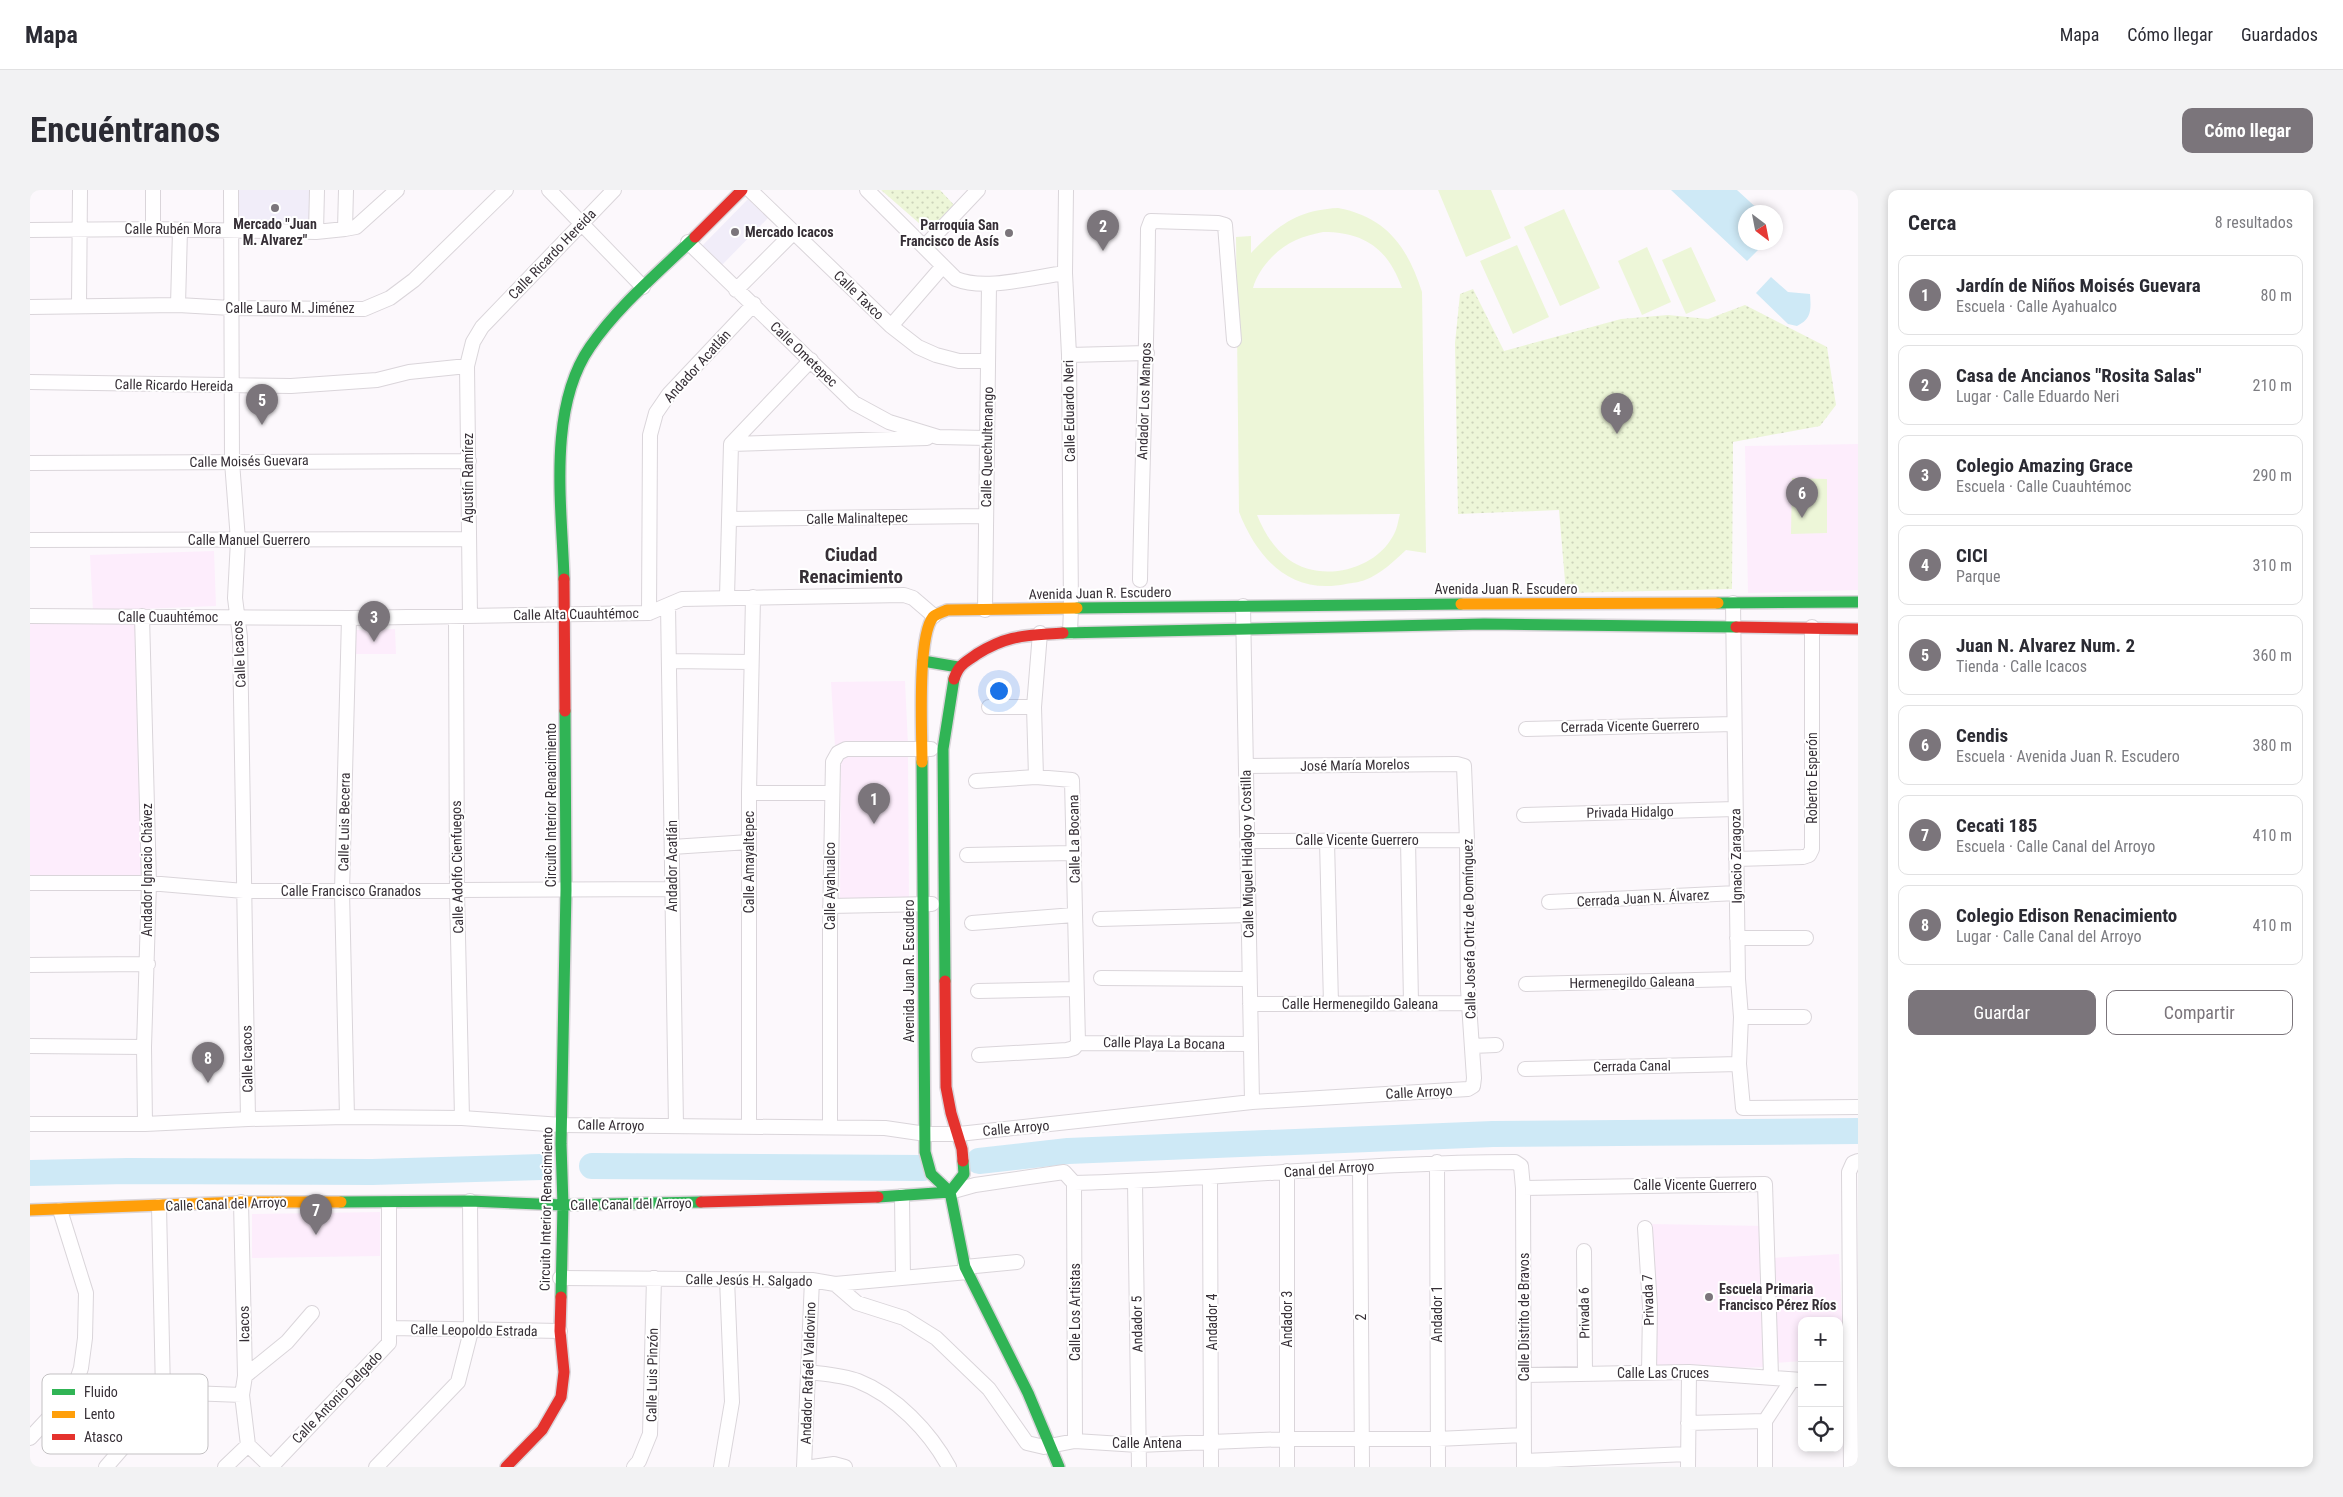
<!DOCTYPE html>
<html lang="es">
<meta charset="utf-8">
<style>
body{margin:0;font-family:"Roboto Condensed",sans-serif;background:#f2f2f3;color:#2b2b33}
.controls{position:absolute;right:15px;bottom:15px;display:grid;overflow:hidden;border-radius:10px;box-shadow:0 2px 8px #0003}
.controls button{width:45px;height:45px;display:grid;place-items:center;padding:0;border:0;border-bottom:1px solid #e1e1e2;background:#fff;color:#2b2b33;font:25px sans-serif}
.compass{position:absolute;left:1708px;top:15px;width:45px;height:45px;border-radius:50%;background:#fff;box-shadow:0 2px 8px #0003;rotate:148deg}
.you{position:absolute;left:968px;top:500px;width:18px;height:18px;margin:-12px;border:4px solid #fff;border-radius:50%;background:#1a73e8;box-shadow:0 0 0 8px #1a73e833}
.badge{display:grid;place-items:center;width:32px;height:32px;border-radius:50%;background:#7b757b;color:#fff;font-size:16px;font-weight:700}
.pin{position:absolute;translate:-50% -41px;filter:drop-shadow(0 1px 2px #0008)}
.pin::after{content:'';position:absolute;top:26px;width:18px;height:15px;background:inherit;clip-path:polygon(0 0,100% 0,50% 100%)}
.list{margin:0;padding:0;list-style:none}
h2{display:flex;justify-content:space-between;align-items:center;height:65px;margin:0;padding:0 20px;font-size:21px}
h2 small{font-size:16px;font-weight:400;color:#7c7c81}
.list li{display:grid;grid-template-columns:32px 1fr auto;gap:15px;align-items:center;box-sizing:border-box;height:80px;margin:0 10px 10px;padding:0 10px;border:1px solid #e1e1e2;border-radius:10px}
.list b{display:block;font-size:19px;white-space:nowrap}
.list p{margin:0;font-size:16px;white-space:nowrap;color:#7c7c81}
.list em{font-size:16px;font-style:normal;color:#7c7c81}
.actions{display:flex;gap:10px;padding:15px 20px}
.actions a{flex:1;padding:11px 0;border:1px solid #7b757b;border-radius:10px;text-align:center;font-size:18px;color:#7b757b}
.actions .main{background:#7b757b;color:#fff}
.icon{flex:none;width:28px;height:28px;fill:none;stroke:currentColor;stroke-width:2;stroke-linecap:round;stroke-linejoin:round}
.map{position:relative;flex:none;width:1828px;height:1277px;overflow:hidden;border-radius:10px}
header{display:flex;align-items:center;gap:30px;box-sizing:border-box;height:70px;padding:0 25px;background:#fff;border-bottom:1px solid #e1e1e2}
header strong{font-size:24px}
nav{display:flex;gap:28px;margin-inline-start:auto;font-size:18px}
.intro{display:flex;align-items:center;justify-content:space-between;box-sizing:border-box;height:120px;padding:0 30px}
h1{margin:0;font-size:35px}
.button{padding:12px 22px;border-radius:10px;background:#7b757b;color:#fff;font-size:18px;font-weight:700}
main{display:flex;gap:30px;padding:0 30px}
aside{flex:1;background:#fff;border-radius:10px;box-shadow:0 2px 8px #0003}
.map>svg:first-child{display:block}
</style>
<header>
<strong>Mapa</strong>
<nav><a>Mapa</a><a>Cómo llegar</a><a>Guardados</a></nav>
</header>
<div class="intro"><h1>Encuéntranos</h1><a class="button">Cómo llegar</a></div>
<main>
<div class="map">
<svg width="1828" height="1277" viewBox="0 0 1828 1277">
<defs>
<pattern id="park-dots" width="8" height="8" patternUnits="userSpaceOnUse" patternTransform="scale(1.25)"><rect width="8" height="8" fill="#edf6d8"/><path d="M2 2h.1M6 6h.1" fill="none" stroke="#ccd3ba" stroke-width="1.8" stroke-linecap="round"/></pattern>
</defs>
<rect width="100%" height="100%" fill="#fcf8fc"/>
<path fill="#f1edf9" d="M 208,0 L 281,0 L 282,36 L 209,39 Z
M 718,9 L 738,28 L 692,75 L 672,56 Z"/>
<path fill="#fdedfc" d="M 1828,254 L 1828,400 L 1718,403 L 1715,256 Z
M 184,361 L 186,416 L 63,421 L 60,365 Z
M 0,432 L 107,433 L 115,689 L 0,690 Z
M 365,439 L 366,464 L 321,464 L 322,440 Z
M 875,491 L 878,555 L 805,556 L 801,492 Z
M 844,566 L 878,566 L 879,711 L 810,711 L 811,567 Z
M 350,1022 L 350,1066 L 222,1068 L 222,1024 Z
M 1619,1034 L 1736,1036 L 1738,1177 L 1622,1180 Z
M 1809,1064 L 1813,1148 L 1809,1148 L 1809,1131 L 1772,1131 L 1772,1171 L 1743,1173 L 1741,1068 Z"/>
<path fill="url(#park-dots)" d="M 851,0 L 910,0 L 924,15 L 898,41 Z
M 1443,99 L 1474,161 L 1591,129 L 1638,125 L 1678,129 L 1715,115 L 1797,157 L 1806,215 L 1790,236 L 1703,252 L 1702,399 L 1536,403 L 1529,320 L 1428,324 L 1425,153 L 1430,104 Z"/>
<path fill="#edf6d8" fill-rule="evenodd" d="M 1408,0 L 1461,0 L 1481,48 L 1436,67 Z
M 1308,18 C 1357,27 1378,58 1392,102 L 1396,363 L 1376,360 C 1364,371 1351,384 1335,390 C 1330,392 1322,393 1316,394 C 1261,405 1228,370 1209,322 L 1206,47 L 1221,46 L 1221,63 C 1248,35 1268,20 1308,18 ZM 1293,42 C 1335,42 1358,59 1372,98 L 1223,98 C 1228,79 1247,58 1266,50 C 1275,46 1284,44 1293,42 ZM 1370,324 C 1368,331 1367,340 1363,346 C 1344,381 1290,393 1258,369 C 1243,357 1234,342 1227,325 Z
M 1534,19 L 1570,98 L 1530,116 L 1494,37 Z
M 1487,55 L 1519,127 L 1483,144 L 1450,71 Z
M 1617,57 L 1641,112 L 1612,125 L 1588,71 Z
M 1661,57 L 1686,111 L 1656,124 L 1632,70 Z
M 1762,288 L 1797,289 L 1797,343 L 1761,344 Z"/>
<path fill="#cee9f6" d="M 1641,0 L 1707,0 L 1731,22 L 1716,22 L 1716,52 L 1735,53 L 1717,71 Z
M 1741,87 L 1758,102 L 1780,104 C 1781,119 1782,129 1767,136 L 1758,134 L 1726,103 Z"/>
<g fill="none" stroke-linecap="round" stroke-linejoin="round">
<path stroke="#cee9f6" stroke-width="26" d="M 949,971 L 1038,961 L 1463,944 L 1828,941
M 562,976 L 893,978
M 0,983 L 98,981 L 342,982 L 511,977"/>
<defs>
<path id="street" d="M 201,0 L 202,272 L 208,350 L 205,408 L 210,447 L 218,929
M 519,0 L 613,97
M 720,0 L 861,136 L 888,157 L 906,165 L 929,171 L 958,171
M 837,0 L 926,89 C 955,101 1003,87 1035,83
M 1036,0 L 1035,83 L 1039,165 L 1041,419 L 1040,442
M 123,39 L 123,0
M 315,39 L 316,0
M 0,40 L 123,39 L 286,42 L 315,39 L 326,37 L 367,0
M 286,42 L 287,0
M 658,52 L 824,213 L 859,232 L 908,247 L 957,248
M 894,57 L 948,0
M 706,100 L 764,42
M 49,115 L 50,0
M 148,115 L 150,40
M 0,117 L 148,115 L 201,118 L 334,119 L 360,108 L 384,90 L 476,0
M 861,136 L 913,76
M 1039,165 L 1117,163
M 0,192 L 261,196 L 347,190 L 379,182 L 437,176
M 701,254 L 897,248
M 0,273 L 439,271
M 700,329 L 955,326
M 0,350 L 439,349
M 1110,390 C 1112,273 1117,156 1118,39 L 1121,31 L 1188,33 L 1195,35 L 1204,150
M 697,407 L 701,254 L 781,170
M 1703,413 L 1708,789 L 1711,827 L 1709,874 L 1713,918 L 1828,917
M 638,415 L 646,936
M 1213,416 L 1222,912
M 955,420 L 959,94
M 619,423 L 620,245 L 626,223 L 639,204 L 724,114
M 0,426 L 319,428 L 619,423 L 652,409 L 874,405 L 883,408 L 904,426
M 112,426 L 119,693 L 114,857 L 115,934
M 440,426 L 437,176 L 443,152 L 452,137 L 584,0
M 426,427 L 427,701 L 432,928
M 639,471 L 721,472
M 959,517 L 1004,517
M 1496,539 L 1704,534
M 1006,587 L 1004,517 L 1010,443
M 946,591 L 1006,587 L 1042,590 L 1048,853 L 1044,858 L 1037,860 L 949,865
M 719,603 L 801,603
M 1494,625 L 1705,619
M 1378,650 L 1381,813
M 1217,651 L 1437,650
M 1297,651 L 1301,814
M 642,657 L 719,652
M 937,665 L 1044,663
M 1706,669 L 1773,667 L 1779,665 L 1782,659 L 1782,437
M 0,693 L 119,693 L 214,701 L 642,699
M 1519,712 L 1707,703
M 800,716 L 902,714
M 1070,729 L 1219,725
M 942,733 L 1044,725
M 1707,748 L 1776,748
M 0,775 L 118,774
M 1071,788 L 1219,789
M 1496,794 L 1708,789
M 948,801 L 1046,799
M 1220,814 L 1439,813
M 1711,827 L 1774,827
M 1048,853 L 1221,854
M 0,856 L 114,857
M 1442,856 L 1466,855
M 1495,879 L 1709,874
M 317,927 L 312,701 L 319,428
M 0,934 L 115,934 L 218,929 L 317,927 L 432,928 L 532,935 L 855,938 L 896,944 L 929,944 L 1222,912 L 1438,899 L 1443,896 L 1444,888 L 1438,799 L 1437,650 L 1434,576 L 1427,574 L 1216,576
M 719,937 L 719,603 L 723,407
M 800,937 L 800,733 L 803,572 L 808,563 L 816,559 L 901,559
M 1407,972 L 1408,1277
M 1330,977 L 1332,1277
M 1180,987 L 1181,1277
M 1105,992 L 1109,1277
M 1044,993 L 1045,1251
M 1493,998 L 1735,994 L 1741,1186
M 920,1002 L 945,995 L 1034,982 L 1044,993 C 1191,990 1337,972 1485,972 L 1491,976 L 1493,998 L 1494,1277
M 872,1006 L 873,1088
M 211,1012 L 215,1186 L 212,1205 L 218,1255
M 1615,1038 L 1620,1117 L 1619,1183
M 1554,1061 L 1555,1184
M 935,1077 L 987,1072
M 530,1088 L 782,1090 L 805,1094 L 938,1082
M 805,1094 L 827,1113 L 874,1128 L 906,1148 L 959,1199 L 997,1253 L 1014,1257 L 1045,1251 L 1108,1255 L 1256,1249 L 1407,1249 L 1494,1245
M 359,1138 L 530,1141
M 778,1182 C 794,1184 813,1185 828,1191 C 866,1206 900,1242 919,1277
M 1495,1185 L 1659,1182 L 1772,1190
M 215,1186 L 257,1152 L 282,1123
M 133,1202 L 212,1205
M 1658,1233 L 1735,1231
M 0,1248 L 43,1202 L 51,1178 L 55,1148 L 56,1103 L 30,1020
M 218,1255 L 241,1277
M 1494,1271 L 1658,1264
M 76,1277 L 122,1224 L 133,1202 L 129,1016
M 195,1277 L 218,1255
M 241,1277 L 359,1153 L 359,1013
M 346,1277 L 428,1192 L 441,1141 L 440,1011
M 604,1277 L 609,1271 L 620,1244 L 624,1088
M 691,1277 L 702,1212 L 697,1089
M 774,1277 L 782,1090
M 782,1277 L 804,1274 L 815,1277
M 1257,1277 L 1257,981
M 1658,1277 L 1659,1182
M 1735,1277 L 1735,1231 L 1762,1190
M 1821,1277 L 1819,982 L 1823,973 L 1828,971"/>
<path id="fast" d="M 534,389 C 532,317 517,219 560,157 C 588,116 629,82 665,47
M 1688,413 L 1828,412
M 1047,418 L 1431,414
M 1033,443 L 1454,434 L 1706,437
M 893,471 L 928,477
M 892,572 L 895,962 L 901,984 L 920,1002
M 915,791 L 913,559 L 924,489
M 933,971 L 934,984 L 920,1002 L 935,1077 L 998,1203 L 1029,1277
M 848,1007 L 920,1002
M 311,1012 L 440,1011 L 533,1015 L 671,1012
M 531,1107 L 533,1015 L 531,954 L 536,700 L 535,521"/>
<path id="slow" d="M 1431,414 L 1688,413
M 892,572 C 892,543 887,447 903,427 C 906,424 913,422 917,420 L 1047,418
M 0,1020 L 211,1012 L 311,1012"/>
<path id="jam" d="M 665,47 L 712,0
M 534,389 L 535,521
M 1706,437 L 1828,439
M 924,489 C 929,474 935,473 947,464 C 979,444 996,446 1033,443
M 915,791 L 916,897 L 921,923 L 932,959 L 933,971
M 671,1012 L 848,1007
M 476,1277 L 512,1240 L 531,1207 L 534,1182 L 530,1141 L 531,1107"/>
</defs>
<use href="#street" stroke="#dad5da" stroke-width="16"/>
<use href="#fast" stroke="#dad5da" stroke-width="14"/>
<use href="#slow" stroke="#dad5da" stroke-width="14"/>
<use href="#jam" stroke="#dad5da" stroke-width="14"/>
<use href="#street" stroke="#fffeff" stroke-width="14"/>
<use href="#fast" stroke="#30b455" stroke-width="11"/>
<use href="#slow" stroke="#ff9f0a" stroke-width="11"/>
<use href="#jam" stroke="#e5322d" stroke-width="11"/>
</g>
<g fill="#7b757b" stroke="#fff" stroke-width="2">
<circle cx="245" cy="18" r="5"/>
<circle cx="705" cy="42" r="5"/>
<circle cx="979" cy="43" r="5"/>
<circle cx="1679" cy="1107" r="5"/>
</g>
<g text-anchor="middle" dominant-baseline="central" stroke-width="4" stroke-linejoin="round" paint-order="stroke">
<g font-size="14" font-weight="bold" fill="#362f36" stroke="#fff" text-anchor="start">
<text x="245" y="34" text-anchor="middle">Mercado "Juan<tspan x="245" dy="16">M. Alvarez"</tspan></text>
<text x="969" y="35" text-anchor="end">Parroquia San<tspan x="969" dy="16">Francisco de Asís</tspan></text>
<text x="715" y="42">Mercado Icacos</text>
<text x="1689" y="1099">Escuela Primaria<tspan x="1689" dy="16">Francisco Pérez Ríos</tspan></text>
</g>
<g font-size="14" fill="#362f36" stroke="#fff">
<text x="143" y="39">Calle Rubén Mora</text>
<text transform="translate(522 64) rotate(-46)">Calle Ricardo Hereida</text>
<text transform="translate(829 105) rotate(44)">Calle Taxco</text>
<text x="260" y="118">Calle Lauro M. Jiménez</text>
<text transform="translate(774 164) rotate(44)">Calle Ometepec</text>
<text transform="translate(667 176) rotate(-48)">Andador Acatlán</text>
<text transform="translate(144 195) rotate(1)">Calle Ricardo Hereida</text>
<text transform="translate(1114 211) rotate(-88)">Andador Los Mangos</text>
<text transform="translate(1039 221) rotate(-91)">Calle Eduardo Neri</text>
<text transform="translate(957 257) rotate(-89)">Calle Quechultenango</text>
<text transform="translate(219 271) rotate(-1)">Calle Moisés Guevara</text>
<text transform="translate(438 288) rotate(-90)">Agustín Ramírez</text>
<text transform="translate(827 328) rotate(-1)">Calle Malinaltepec</text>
<text x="219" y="350">Calle Manuel Guerrero</text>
<text x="1476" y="399">Avenida Juan R. Escudero</text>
<text transform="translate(1070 403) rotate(-1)">Avenida Juan R. Escudero</text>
<text transform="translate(546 424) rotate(-1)">Calle Alta Cuauhtémoc</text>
<text x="138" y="427">Calle Cuauhtémoc</text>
<text transform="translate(209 464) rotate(-93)">Calle Icacos</text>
<text transform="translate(1600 536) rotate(-1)">Cerrada Vicente Guerrero</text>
<text transform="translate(1325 575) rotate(-1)">José María Morelos</text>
<text transform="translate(1782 588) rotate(-90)">Roberto Esperón</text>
<text transform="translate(521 615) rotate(-90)">Circuito Interior Renacimiento</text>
<text transform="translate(1600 622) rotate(-1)">Privada Hidalgo</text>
<text transform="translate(314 632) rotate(-89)">Calle Luis Becerra</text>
<text transform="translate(1044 649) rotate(-91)">Calle La Bocana</text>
<text x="1327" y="650">Calle Vicente Guerrero</text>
<text transform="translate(1217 664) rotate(-91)">Calle Miguel Hidalgo y Costilla</text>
<text transform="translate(1706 666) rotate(-91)">Ignacio Zaragoza</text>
<text transform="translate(719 672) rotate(-90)">Calle Amayaltepec</text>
<text transform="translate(642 676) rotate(-90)">Andador Acatlán</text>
<text transform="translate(427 677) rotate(-91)">Calle Adolfo Cienfuegos</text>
<text transform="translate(117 680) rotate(-90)">Andador Ignacio Chávez</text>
<text transform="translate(800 696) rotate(-90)">Calle Ayahualco</text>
<text x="321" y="701">Calle Francisco Granados</text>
<text transform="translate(1613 708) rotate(-3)">Cerrada Juan N. Álvarez</text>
<text transform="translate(1439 739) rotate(-91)">Calle Josefa Ortiz de Domínguez</text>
<text transform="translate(879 781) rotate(-90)">Avenida Juan R. Escudero</text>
<text transform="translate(1602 792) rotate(-1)">Hermenegildo Galeana</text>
<text x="1330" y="814">Calle Hermenegildo Galeana</text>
<text transform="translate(1134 853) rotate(1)">Calle Playa La Bocana</text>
<text transform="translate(217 869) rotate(-91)">Calle Icacos</text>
<text transform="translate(1602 876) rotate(-1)">Cerrada Canal</text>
<text transform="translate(1389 902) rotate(-3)">Calle Arroyo</text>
<text transform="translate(581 935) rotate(1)">Calle Arroyo</text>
<text transform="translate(986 938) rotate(-5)">Calle Arroyo</text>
<text transform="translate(1299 979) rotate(-4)">Canal del Arroyo</text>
<text x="1665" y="995">Calle Vicente Guerrero</text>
<text transform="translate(196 1014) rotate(-2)">Calle Canal del Arroyo</text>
<text transform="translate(601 1014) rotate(-1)">Calle Canal del Arroyo</text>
<text transform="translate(516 1019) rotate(-89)">Circuito Interior Renacimiento</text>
<text transform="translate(719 1090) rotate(1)">Calle Jesús H. Salgado</text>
<text transform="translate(1618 1110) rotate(-92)">Privada 7</text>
<text transform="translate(1045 1122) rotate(-90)">Calle Los Artistas</text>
<text transform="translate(1554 1123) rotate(-91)">Privada 6</text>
<text transform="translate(1407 1124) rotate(-90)">Andador 1</text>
<text transform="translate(1331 1127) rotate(-90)">2</text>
<text transform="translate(1494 1127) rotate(-90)">Calle Distrito de Bravos</text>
<text transform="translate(1257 1129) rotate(-90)">Andador 3</text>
<text transform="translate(1182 1132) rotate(-90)">Andador 4</text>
<text transform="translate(214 1134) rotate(-91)">Icacos</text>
<text transform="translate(1107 1134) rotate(-91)">Andador 5</text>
<text transform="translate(444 1140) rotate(1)">Calle Leopoldo Estrada</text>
<text transform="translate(778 1183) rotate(-88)">Andador Rafaél Valdovino</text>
<text x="1633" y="1183">Calle Las Cruces</text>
<text transform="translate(622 1185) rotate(-89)">Calle Luis Pinzón</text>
<text transform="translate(307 1207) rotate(-46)">Calle Antonio Delgado</text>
<text x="1117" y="1253">Calle Antena</text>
</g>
<g font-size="19" font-weight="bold" fill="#362f36" stroke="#fff">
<text x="821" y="364">Ciudad<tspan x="821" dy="22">Renacimiento</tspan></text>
</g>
</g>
<rect x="12" y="1184" width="166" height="80" rx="8" fill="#fff" stroke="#c3c1c3" stroke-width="1"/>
<rect x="22" y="1199" width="23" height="6" fill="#30b455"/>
<rect x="22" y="1221" width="23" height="7" fill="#ff9f0a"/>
<rect x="22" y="1244" width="23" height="6" fill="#e5322d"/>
<g font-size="14" fill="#362f36">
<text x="54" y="1207">Fluido</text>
<text x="54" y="1229">Lento</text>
<text x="54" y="1252">Atasco</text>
</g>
</svg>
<div class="controls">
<button>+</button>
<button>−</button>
<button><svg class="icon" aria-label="locate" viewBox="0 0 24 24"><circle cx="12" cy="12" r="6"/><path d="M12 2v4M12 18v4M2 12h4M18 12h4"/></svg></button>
</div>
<svg class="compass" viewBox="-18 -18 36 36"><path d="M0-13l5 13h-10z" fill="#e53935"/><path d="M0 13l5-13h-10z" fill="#7c7c81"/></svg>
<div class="you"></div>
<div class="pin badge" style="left:844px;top:634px">1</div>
<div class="pin badge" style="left:1073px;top:61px">2</div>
<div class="pin badge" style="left:344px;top:452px">3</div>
<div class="pin badge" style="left:1587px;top:244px">4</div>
<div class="pin badge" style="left:232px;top:235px">5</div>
<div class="pin badge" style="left:1772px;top:328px">6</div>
<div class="pin badge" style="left:286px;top:1045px">7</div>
<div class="pin badge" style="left:178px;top:893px">8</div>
</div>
<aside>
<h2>Cerca<small>8 resultados</small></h2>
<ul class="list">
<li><span class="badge">1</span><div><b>Jardín de Niños Moisés Guevara</b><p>Escuela · Calle Ayahualco</p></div><em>80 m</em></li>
<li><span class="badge">2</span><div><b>Casa de Ancianos &quot;Rosita Salas&quot;</b><p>Lugar · Calle Eduardo Neri</p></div><em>210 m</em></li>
<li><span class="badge">3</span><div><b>Colegio Amazing Grace</b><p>Escuela · Calle Cuauhtémoc</p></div><em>290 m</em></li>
<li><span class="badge">4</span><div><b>CICI</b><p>Parque</p></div><em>310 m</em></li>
<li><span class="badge">5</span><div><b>Juan N. Alvarez Num. 2</b><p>Tienda · Calle Icacos</p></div><em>360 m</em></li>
<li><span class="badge">6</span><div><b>Cendis</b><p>Escuela · Avenida Juan R. Escudero</p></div><em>380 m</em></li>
<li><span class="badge">7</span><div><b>Cecati 185</b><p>Escuela · Calle Canal del Arroyo</p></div><em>410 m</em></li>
<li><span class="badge">8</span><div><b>Colegio Edison Renacimiento</b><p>Lugar · Calle Canal del Arroyo</p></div><em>410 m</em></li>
</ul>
<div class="actions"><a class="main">Guardar</a><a>Compartir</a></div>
</aside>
</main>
